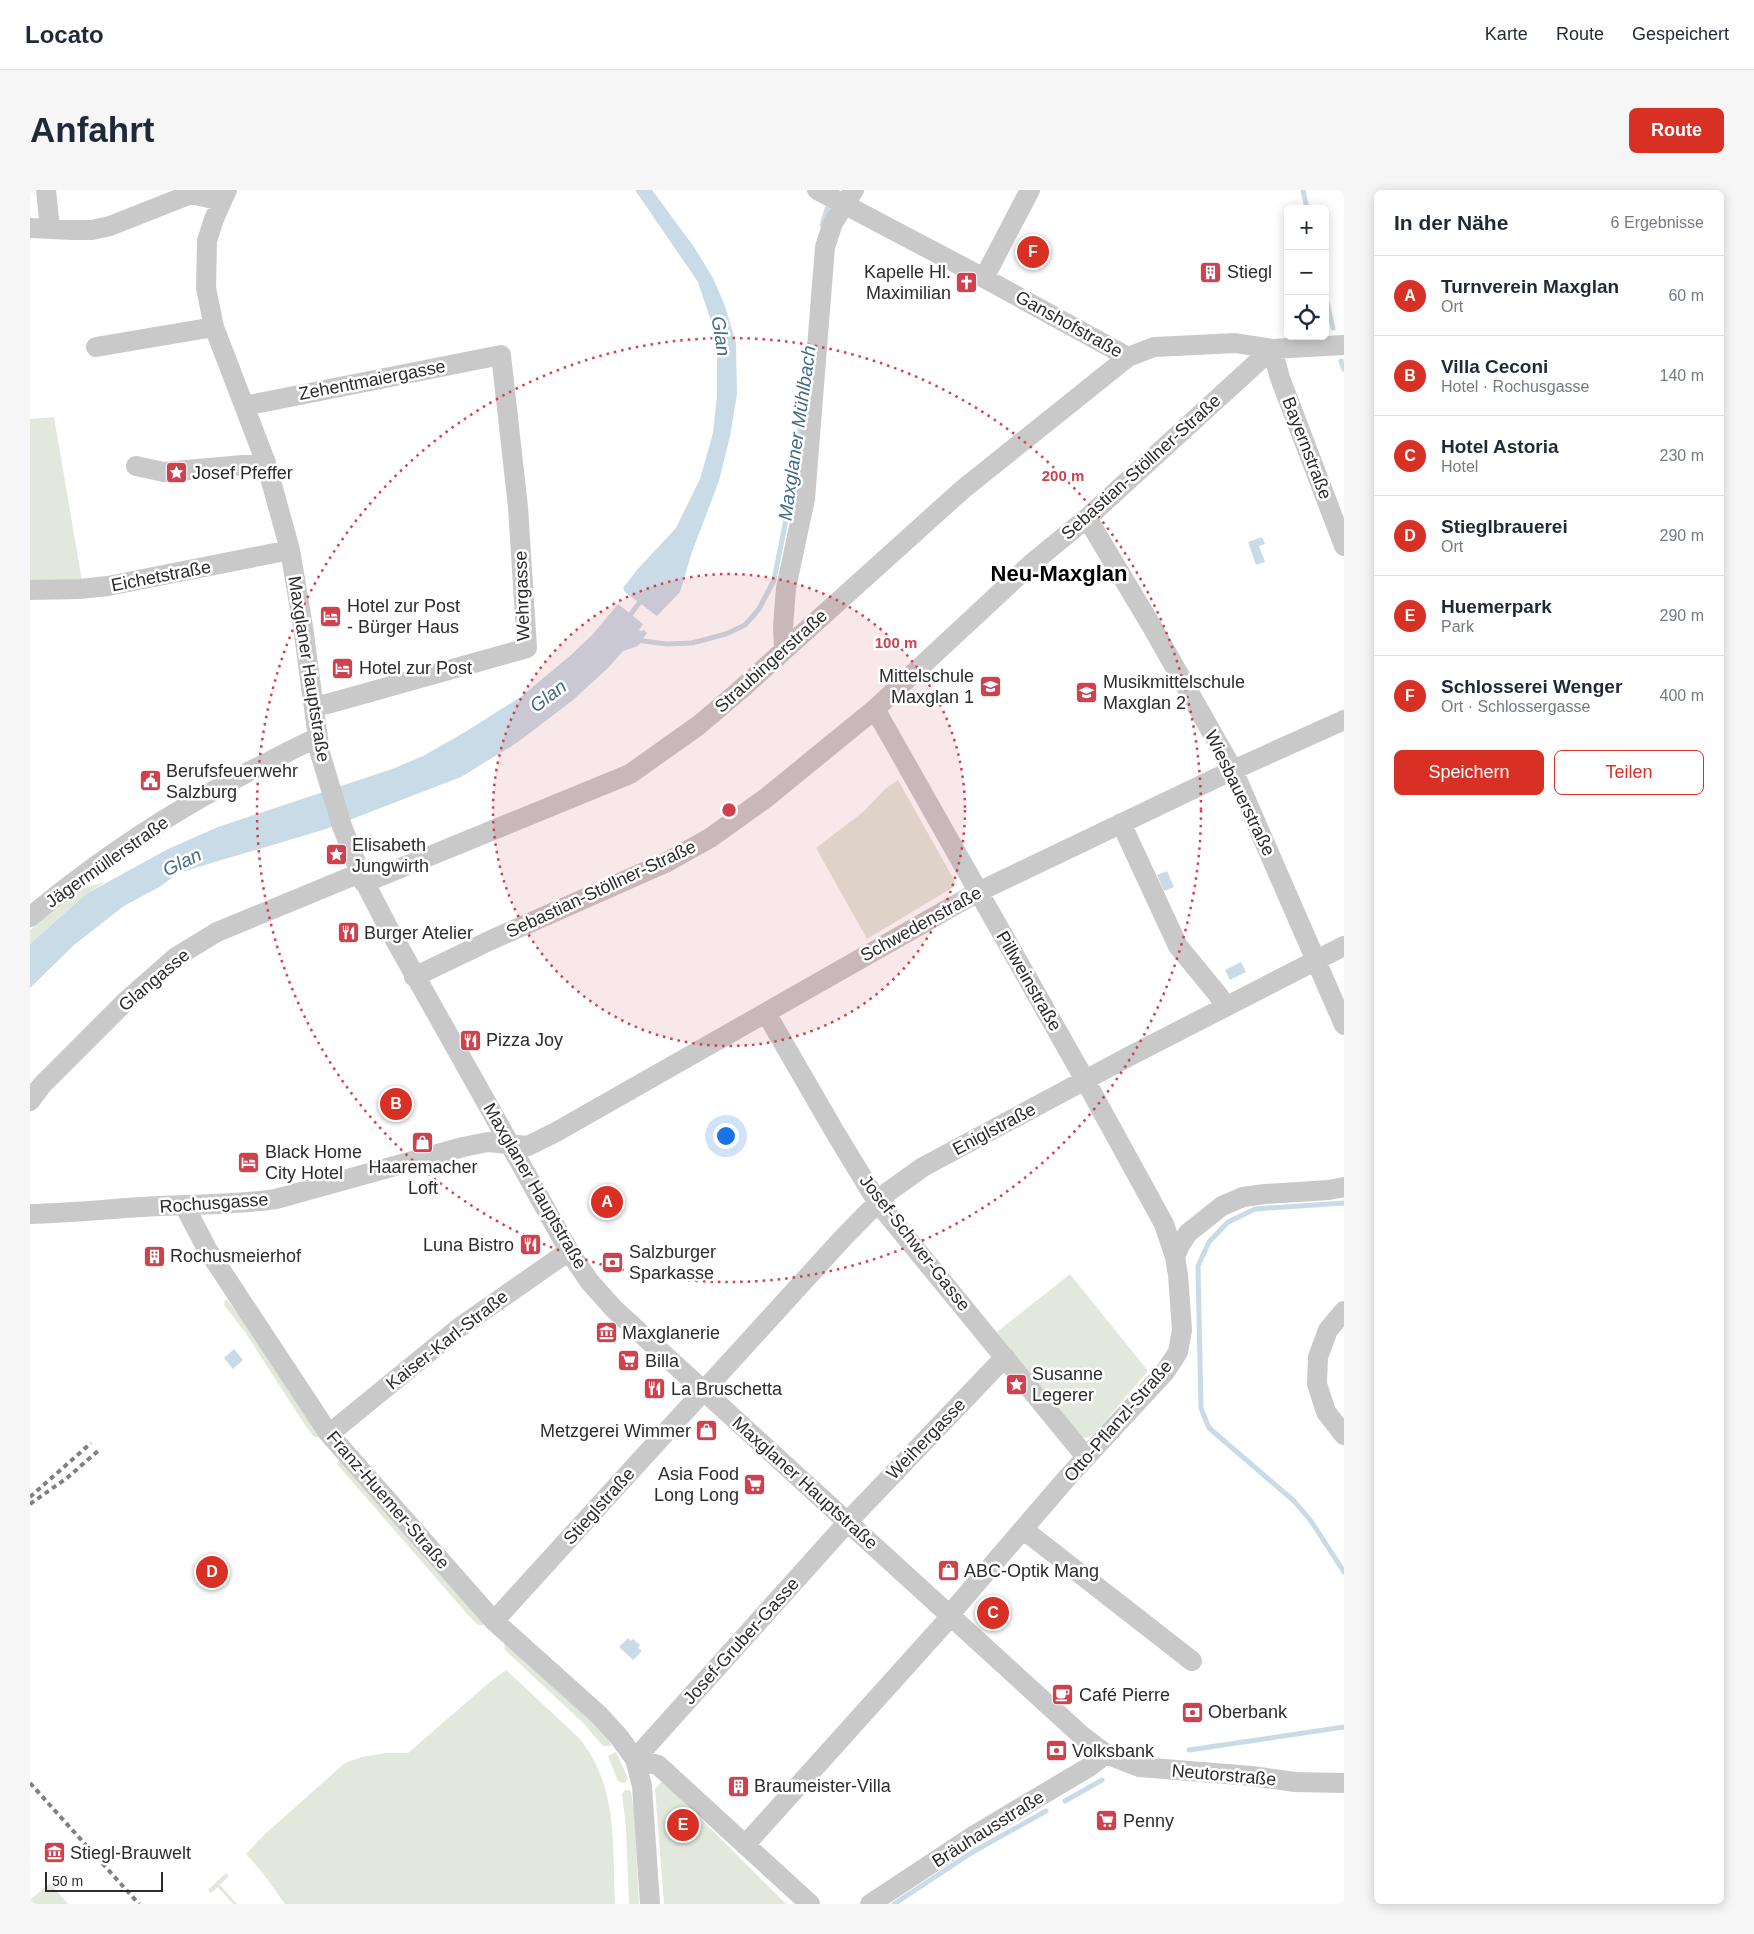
<!DOCTYPE html>
<html lang="de">
<meta charset="utf-8">
<style>
body{margin:0;font-family:Arial,sans-serif;background:#f6f6f7;color:#1f2937}
.controls{position:absolute;right:15px;top:15px;display:grid;overflow:hidden;border-radius:8px;box-shadow:0 2px 12px #0003}
.controls button{width:45px;height:45px;display:grid;place-items:center;padding:0;border:0;border-bottom:1px solid #e0e1e3;background:#fff;color:#1f2937;font:25px sans-serif}
.scale{position:absolute;left:15px;bottom:12px;width:118px;box-sizing:border-box;padding-left:5px;border:2px solid #2c2c2c;border-top:0;font-size:14px;line-height:18px;white-space:nowrap;color:#2c2c2c;-webkit-text-stroke:4px #fff;paint-order:stroke}
.you{position:absolute;left:695px;top:945px;width:18px;height:18px;margin:-12px;border:4px solid #fff;border-radius:50%;background:#1a73e8;box-shadow:0 0 0 8px #1a73e833}
.badge{display:grid;place-items:center;width:32px;height:32px;border-radius:50%;background:#d93025;color:#fff;font-size:16px;font-weight:700}
.pin{position:absolute;translate:-50% -50%;border:2px solid #fff;box-shadow:0 1px 5px #0006}
.list{margin:0;padding:0;list-style:none}
h2{display:flex;justify-content:space-between;align-items:center;height:65px;margin:0;padding:0 20px;font-size:21px}
h2 small{font-size:16px;font-weight:400;color:#747a83}
.list li{display:grid;grid-template-columns:32px 1fr auto;gap:15px;align-items:center;box-sizing:border-box;height:80px;padding:0 20px;border-top:1px solid #e0e1e3}
.list b{display:block;font-size:19px;white-space:nowrap}
.list p{margin:0;font-size:16px;white-space:nowrap;color:#747a83}
.list em{font-size:16px;font-style:normal;color:#747a83}
.actions{display:flex;gap:10px;padding:15px 20px}
.actions a{flex:1;padding:11px 0;border:1px solid #d93025;border-radius:8px;text-align:center;font-size:18px;color:#d93025}
.actions .main{background:#d93025;color:#fff}
.icon{flex:none;width:28px;height:28px;fill:none;stroke:currentColor;stroke-width:2;stroke-linecap:round;stroke-linejoin:round}
.map{position:relative;flex:none;width:1314px;height:1714px;overflow:hidden;border-radius:8px}
header{display:flex;align-items:center;gap:30px;box-sizing:border-box;height:70px;padding:0 25px;background:#fff;border-bottom:1px solid #e0e1e3}
header strong{font-size:24px}
nav{display:flex;gap:28px;margin-inline-start:auto;font-size:18px}
.intro{display:flex;align-items:center;justify-content:space-between;box-sizing:border-box;height:120px;padding:0 30px}
h1{margin:0;font-size:35px}
.button{padding:12px 22px;border-radius:8px;background:#d93025;color:#fff;font-size:18px;font-weight:700}
main{display:flex;gap:30px;padding:0 30px}
aside{flex:1;background:#fff;border-radius:8px;box-shadow:0 2px 12px #0003}
.map>svg:first-child{display:block}
</style>
<header>
<strong>Locato</strong>
<nav><a>Karte</a><a>Route</a><a>Gespeichert</a></nav>
</header>
<div class="intro"><h1>Anfahrt</h1><a class="button">Route</a></div>
<main>
<div class="map">
<svg width="1314" height="1714" viewBox="0 0 1314 1714">
<rect width="100%" height="100%" fill="#fff"/>
<path fill="#e2e8db" d="M 24,227 L 52,391 L 0,393 L 0,229 Z
M 868,590 L 927,695 L 837,749 L 786,658 L 833,622 L 855,599 Z
M 75,692 L 56,704 L 0,754 L 0,740 L 50,699 Z
M 1040,1084 L 1118,1181 L 1065,1243 C 1058,1248 1055,1250 1048,1245 L 967,1142 Z
M 195,1110 L 197,1110 L 210,1126 L 291,1247 L 284,1247 L 275,1235 L 215,1142 L 194,1115 Z
M 310,1268 L 457,1433 L 453,1435 L 448,1435 L 438,1425 L 307,1274 Z
M 474,1453 L 573,1541 L 582,1556 L 573,1556 L 554,1534 L 475,1460 Z
M 476,1480 L 549,1548 C 589,1597 582,1655 585,1714 L 255,1714 L 232,1682 L 216,1664 L 235,1644 L 315,1573 L 332,1567 L 356,1563 L 378,1563 L 460,1492 Z
M 586,1562 L 598,1588 L 596,1592 L 592,1593 L 588,1591 L 578,1566 Z
M 631,1592 L 638,1596 L 756,1714 L 634,1714 L 625,1599 Z
M 595,1600 L 599,1600 L 601,1602 L 604,1619 L 609,1714 L 599,1714 L 596,1637 L 592,1604 Z
M 196,1683 L 199,1686 L 190,1695 L 207,1714 L 203,1714 L 188,1697 L 181,1703 L 178,1700 Z
M 20,1693 L 38,1714 L 0,1714 L 0,1710 Z"/>
<path fill="#c9dbe6" d="M 605,0 L 622,0 L 664,57 L 683,88 L 695,116 L 706,153 L 707,204 L 700,246 L 689,291 L 662,362 L 650,402 L 627,426 L 595,402 L 593,398 L 607,380 L 646,338 L 670,289 L 683,243 L 687,206 L 687,161 L 680,128 L 668,92 Z
M 1232,347 L 1235,354 L 1229,356 L 1235,372 L 1226,375 L 1218,352 Z
M 588,414 L 613,434 L 609,440 L 611,441 L 614,440 L 617,443 L 608,456 L 593,461 L 578,478 L 543,510 L 488,552 L 431,587 L 296,639 L 148,683 L 131,696 L 94,716 L 44,755 L 0,798 L 0,754 L 56,704 L 138,659 L 188,637 L 365,578 L 395,565 L 440,539 L 492,506 L 541,465 L 562,445 Z
M 1137,681 L 1144,697 L 1134,701 L 1127,685 Z
M 1211,772 L 1216,782 L 1200,790 L 1195,780 Z
M 204,1159 L 213,1170 L 203,1179 L 194,1168 Z
M 598,1448 L 601,1451 L 603,1449 L 610,1455 L 608,1458 L 612,1461 L 603,1470 L 589,1457 Z"/>
<g fill="none" stroke-linecap="round" stroke-linejoin="round">
<path stroke="#c9dbe6" stroke-width="5" d="M 1273,0 L 1277,19
M 792,35 L 797,19 L 802,13
M 1295,104 L 1303,138
M 1311,171 L 1314,179
M 598,428 L 612,409
M 606,450 L 637,454 L 662,453 L 696,444 L 715,435 L 729,419 L 744,390 L 765,285 L 774,199
M 1314,1013 L 1225,1019 L 1198,1032 L 1179,1052 L 1168,1076 L 1171,1218 L 1179,1238 L 1264,1311 L 1281,1331 L 1314,1382
M 1159,1560 L 1314,1537
M 1035,1611 L 1072,1590
M 864,1714 L 941,1663 L 1016,1621"/>
<path stroke="#c9c9c9" stroke-width="20" d="M 16,0 L 20,39
M 197,0 L 184,29 L 177,51 L 176,98 L 184,137 L 236,273 L 260,360 L 273,437 L 290,563 L 312,636 L 330,683 L 360,741 L 459,917 L 539,1061 L 559,1091 L 584,1119 L 1051,1545 L 1076,1564 L 1109,1577 L 1222,1586 L 1265,1592 L 1314,1593
M 787,0 L 954,88 L 1098,167
M 0,38 L 43,40 L 62,40 L 80,36 L 161,4 L 192,11
M 954,88 L 1000,0
M 66,157 L 184,137
M 1242,159 L 1250,188 L 1314,356
M 214,216 L 471,165 L 488,317 L 497,458 L 297,514 L 284,516
M 106,276 L 134,282 L 236,273
M 1057,328 L 1121,435 L 1203,580 L 1314,835
M 0,400 L 50,399 L 78,396 L 260,360
M 754,459 L 753,437 L 756,398 L 775,309 L 795,57 L 803,33 L 824,0
M 845,519 L 1055,890 L 1134,1034 L 1145,1067
M 1091,633 L 1148,756 L 1189,806 L 1194,817
M 334,693 L 600,584 L 669,535 L 709,501 L 932,300 L 1098,167 L 1124,157 L 1166,155 L 1205,153 L 1242,159 L 1314,155
M 0,727 C 68,670 144,620 222,580 C 244,570 265,557 287,548
M 384,787 L 461,750 L 637,672 L 680,648 L 736,608 L 845,519 L 1001,374 L 1057,328 L 1242,159
M 736,823 L 806,944 L 848,1013 L 1051,1261 L 1055,1268
M 0,911 L 12,895 L 96,811 L 146,767 L 187,742 L 330,683
M 154,1015 L 177,1059 L 299,1244 L 464,1431 L 569,1525 L 589,1547 L 605,1569 L 612,1596 L 620,1714
M 0,1024 C 44,1023 87,1018 130,1016 C 169,1014 207,1015 246,1009 L 433,957 L 458,952 L 498,956 L 526,942 L 948,702 L 1203,580 L 1314,530
M 1314,1121 L 1298,1140 L 1288,1167 L 1287,1194 L 1296,1222 L 1314,1245
M 299,1244 L 430,1137 L 539,1061
M 994,1340 L 1162,1471
M 464,1431 L 812,1049 L 858,1002 L 893,977 L 1098,867 L 1314,756
M 715,1655 L 913,1435 L 927,1416 L 1037,1288 L 1135,1182 L 1148,1162 L 1152,1140 L 1148,1085 L 1145,1067 L 1150,1055 L 1158,1043 L 1192,1016 L 1213,1007 L 1235,1004 L 1299,1000 L 1314,997
M 780,1714 L 628,1575 L 605,1569 L 825,1324 L 975,1167
M 840,1714 L 943,1646 L 1059,1577 L 1076,1564"/>
<path stroke="#818181" stroke-width="4" stroke-dasharray="5 4" stroke-linecap="butt" d="M 0,1307 L 61,1253
M 0,1314 L 37,1288 L 69,1260
M 0,1593 L 109,1714"/>
</g>
<circle cx="699" cy="620" r="236" fill="#d0414d" fill-opacity=".12"/>
<g fill="none" stroke="#d0414d" stroke-width="2.5" stroke-dasharray="2.5 5">
<circle cx="699" cy="620" r="236"/>
<circle cx="699" cy="620" r="472"/>
</g>
<defs>
<symbol id="building-square" viewBox="-11 -11 22 22"><rect x="-9" y="-9" width="18" height="18" rx="4" fill="#d0414d" stroke="#fff"/><path d="M-4-6H4V6H1V3H-1V6H-4ZM-2.5-4.3h1.7v1.8h-1.7ZM.8-4.3h1.7v1.8H.8ZM-2.5-1h1.7V.8h-1.7ZM.8-1h1.7V.8H.8Z" fill="#fff"/></symbol>
<symbol id="church-square" viewBox="-11 -11 22 22"><rect x="-9" y="-9" width="18" height="18" rx="4" fill="#d0414d" stroke="#fff"/><path d="M-1.2-6h2.4v3.5h3.3v2.4h-3.3V6h-2.4V-.1h-3.3v-2.4h3.3Z" fill="#fff"/></symbol>
<symbol id="sight-square" viewBox="-11 -11 22 22"><rect x="-9" y="-9" width="18" height="18" rx="4" fill="#d0414d" stroke="#fff"/><path d="M0-6L1.8-2.2L6-1.7L2.9 1.2L3.7 5.4L0 3.3L-3.7 5.4L-2.9 1.2L-6-1.7L-1.8-2.2Z" fill="#fff"/></symbol>
<symbol id="hotel-square" viewBox="-11 -11 22 22"><rect x="-9" y="-9" width="18" height="18" rx="4" fill="#d0414d" stroke="#fff"/><path d="M-6-4.5h1.5V1H6V5H4.5V3h-9V5H-6ZM-4 0a1.8 1.8 0 1 1 3.6 0ZM.5 0V-2.5h3Q6-2.5 6 0Z" fill="#fff"/></symbol>
<symbol id="school-square" viewBox="-11 -11 22 22"><rect x="-9" y="-9" width="18" height="18" rx="4" fill="#d0414d" stroke="#fff"/><path d="M0-5L7-2L0 1L-7-2ZM-4 1L0 2.5L4 1V4Q0 6-4 4Z" fill="#fff"/></symbol>
<symbol id="civic-square" viewBox="-11 -11 22 22"><rect x="-9" y="-9" width="18" height="18" rx="4" fill="#d0414d" stroke="#fff"/><path d="M-.6-6.5H3V-4.5H.6V-3L4-1V1h2V6H-6V1h2V-1L-.6-3ZM-1.2 2.5V6h2.4V2.5Z" fill="#fff"/></symbol>
<symbol id="restaurant-square" viewBox="-11 -11 22 22"><rect x="-9" y="-9" width="18" height="18" rx="4" fill="#d0414d" stroke="#fff"/><path d="M-5-6h1v4h1v-4h1v4h1v-4h1v5L-1.5 .5V6h-2V.5L-5-1ZM5-6V6H3V1.5H1.5Q1.5-4 5-6Z" fill="#fff"/></symbol>
<symbol id="shop-square" viewBox="-11 -11 22 22"><rect x="-9" y="-9" width="18" height="18" rx="4" fill="#d0414d" stroke="#fff"/><path d="M-5-2.5h2.3a2.7 3.5 0 0 1 5.4 0H5L5.5 6h-11ZM-1.5-2.5h3a1.5 2.3 0 0 0-3 0Z" fill="#fff"/></symbol>
<symbol id="bank-square" viewBox="-11 -11 22 22"><rect x="-9" y="-9" width="18" height="18" rx="4" fill="#d0414d" stroke="#fff"/><path d="M-6-4H6V4H-6ZM0-2.3a2.3 2.3 0 1 0 0 4.6a2.3 2.3 0 1 0 0-4.6Z" fill="#fff"/></symbol>
<symbol id="museum-square" viewBox="-11 -11 22 22"><rect x="-9" y="-9" width="18" height="18" rx="4" fill="#d0414d" stroke="#fff"/><path d="M0-6L6-3V-2H-6V-3ZM-5-1h2V3h-2ZM-1-1h2V3h-2ZM3-1h2V3H3ZM-6 4H6V6H-6Z" fill="#fff"/></symbol>
<symbol id="supermarket-square" viewBox="-11 -11 22 22"><rect x="-9" y="-9" width="18" height="18" rx="4" fill="#d0414d" stroke="#fff"/><path d="M-6-5.5h2.5l.6 2H6L4.5 2H-2.5L-4.4-4H-6ZM-1.5 3.2a1.3 1.3 0 1 0 .1 0ZM3 3.2a1.3 1.3 0 1 0 .1 0Z" fill="#fff"/></symbol>
<symbol id="cafe-square" viewBox="-11 -11 22 22"><rect x="-9" y="-9" width="18" height="18" rx="4" fill="#d0414d" stroke="#fff"/><path d="M-5.5-4.5H6V0H3Q3 3.5 0 3.5H-2.5Q-5.5 3.5-5.5 0ZM3-3.2v2h1.7v-2ZM-6 4.5H4V6H-6Z" fill="#fff"/></symbol>
</defs>
<g fill-rule="evenodd">
<use href="#building-square" x="1168" y="70" width="25" height="25"/>
<use href="#church-square" x="924" y="80" width="25" height="25"/>
<use href="#sight-square" x="134" y="270" width="25" height="25"/>
<use href="#hotel-square" x="288" y="414" width="25" height="25"/>
<use href="#hotel-square" x="300" y="466" width="25" height="25"/>
<use href="#school-square" x="948" y="484" width="25" height="25"/>
<use href="#school-square" x="1044" y="490" width="25" height="25"/>
<use href="#civic-square" x="108" y="578" width="25" height="25"/>
<use href="#sight-square" x="294" y="652" width="25" height="25"/>
<use href="#restaurant-square" x="306" y="730" width="25" height="25"/>
<use href="#restaurant-square" x="428" y="838" width="25" height="25"/>
<use href="#shop-square" x="380" y="940" width="25" height="25"/>
<use href="#hotel-square" x="206" y="960" width="25" height="25"/>
<use href="#restaurant-square" x="488" y="1042" width="25" height="25"/>
<use href="#building-square" x="112" y="1054" width="25" height="25"/>
<use href="#bank-square" x="570" y="1060" width="25" height="25"/>
<use href="#museum-square" x="564" y="1130" width="25" height="25"/>
<use href="#supermarket-square" x="586" y="1158" width="25" height="25"/>
<use href="#sight-square" x="974" y="1182" width="25" height="25"/>
<use href="#restaurant-square" x="612" y="1186" width="25" height="25"/>
<use href="#shop-square" x="664" y="1228" width="25" height="25"/>
<use href="#supermarket-square" x="712" y="1282" width="25" height="25"/>
<use href="#shop-square" x="906" y="1368" width="25" height="25"/>
<use href="#cafe-square" x="1020" y="1492" width="25" height="25"/>
<use href="#bank-square" x="1150" y="1510" width="25" height="25"/>
<use href="#bank-square" x="1014" y="1548" width="25" height="25"/>
<use href="#building-square" x="696" y="1584" width="25" height="25"/>
<use href="#supermarket-square" x="1064" y="1618" width="25" height="25"/>
<use href="#museum-square" x="12" y="1650" width="25" height="25"/>
</g>
<g text-anchor="middle" dominant-baseline="central" stroke-width="5" stroke-linejoin="round" paint-order="stroke">
<g font-size="18" fill="#2c2c2c" stroke="#fff" text-anchor="start">
<text x="921" y="82" text-anchor="end">Kapelle Hl.<tspan x="921" dy="21">Maximilian</tspan></text>
<text x="1197" y="82">Stiegl</text>
<text x="162" y="283">Josef Pfeffer</text>
<text x="317" y="416">Hotel zur Post<tspan x="317" dy="21">- Bürger Haus</tspan></text>
<text x="329" y="478">Hotel zur Post</text>
<text x="944" y="486" text-anchor="end">Mittelschule<tspan x="944" dy="21">Maxglan 1</tspan></text>
<text x="1073" y="492">Musikmittelschule<tspan x="1073" dy="21">Maxglan 2</tspan></text>
<text x="136" y="581">Berufsfeuerwehr<tspan x="136" dy="21">Salzburg</tspan></text>
<text x="322" y="655">Elisabeth<tspan x="322" dy="21">Jungwirth</tspan></text>
<text x="334" y="743">Burger Atelier</text>
<text x="456" y="850">Pizza Joy</text>
<text x="235" y="962">Black Home<tspan x="235" dy="21">City Hotel</tspan></text>
<text x="393" y="977" text-anchor="middle">Haaremacher<tspan x="393" dy="21">Loft</tspan></text>
<text x="484" y="1055" text-anchor="end">Luna Bistro</text>
<text x="599" y="1062">Salzburger<tspan x="599" dy="21">Sparkasse</tspan></text>
<text x="140" y="1066">Rochusmeierhof</text>
<text x="592" y="1143">Maxglanerie</text>
<text x="615" y="1171">Billa</text>
<text x="1002" y="1184">Susanne<tspan x="1002" dy="21">Legerer</tspan></text>
<text x="641" y="1199">La Bruschetta</text>
<text x="661" y="1241" text-anchor="end">Metzgerei Wimmer</text>
<text x="709" y="1284" text-anchor="end">Asia Food<tspan x="709" dy="21">Long Long</tspan></text>
<text x="934" y="1381">ABC-Optik Mang</text>
<text x="1049" y="1505">Café Pierre</text>
<text x="1178" y="1522">Oberbank</text>
<text x="1042" y="1561">Volksbank</text>
<text x="724" y="1596">Braumeister-Villa</text>
<text x="1093" y="1631">Penny</text>
<text x="40" y="1663">Stiegl-Brauwelt</text>
</g>
<g font-size="18" fill="#2c2c2c" stroke="#fff">
<text transform="translate(1039 134) rotate(29)">Ganshofstraße</text>
<text transform="translate(342 190) rotate(-11)">Zehentmaiergasse</text>
<text transform="translate(1277 258) rotate(69)">Bayernstraße</text>
<text transform="translate(1111 277) rotate(-42)">Sebastian-Stöllner-Straße</text>
<text transform="translate(131 386) rotate(-11)">Eichetstraße</text>
<text transform="translate(492 406) rotate(-92)">Wehrgasse</text>
<text transform="translate(741 471) rotate(-42)">Straubingerstraße</text>
<text transform="translate(279 479) rotate(81)">Maxglaner Hauptstraße</text>
<text transform="translate(1210 603) rotate(64)">Wiesbauerstraße</text>
<text transform="translate(77 672) rotate(-35)">Jägermüllerstraße</text>
<text transform="translate(571 699) rotate(-25)">Sebastian-Stöllner-Straße</text>
<text transform="translate(891 734) rotate(-29)">Schwedenstraße</text>
<text transform="translate(124 790) rotate(-40)">Glangasse</text>
<text transform="translate(999 791) rotate(60)">Pillweinstraße</text>
<text transform="translate(964 939) rotate(-28)">Eniglstraße</text>
<text transform="translate(505 996) rotate(60)">Maxglaner Hauptstraße</text>
<text transform="translate(184 1013) rotate(-4)">Rochusgasse</text>
<text transform="translate(885 1053) rotate(52)">Josef-Schwer-Gasse</text>
<text transform="translate(417 1150) rotate(-38)">Kaiser-Karl-Straße</text>
<text transform="translate(1088 1231) rotate(-49)">Otto-Pflanzl-Straße</text>
<text transform="translate(896 1249) rotate(-46)">Weihergasse</text>
<text transform="translate(775 1293) rotate(42)">Maxglaner Hauptstraße</text>
<text transform="translate(358 1310) rotate(49)">Franz-Huemer-Straße</text>
<text transform="translate(569 1316) rotate(-48)">Stieglstraße</text>
<text transform="translate(711 1451) rotate(-48)">Josef-Gruber-Gasse</text>
<text transform="translate(1194 1585) rotate(5)">Neutorstraße</text>
<text transform="translate(958 1639) rotate(-32)">Bräuhausstraße</text>
</g>
<g font-size="19" font-style="italic" fill="#446c84" stroke="#fff">
<text transform="translate(691 146) rotate(81)">Glan</text>
<text transform="translate(767 243) rotate(-82)">Maxglaner Mühlbach</text>
<text transform="translate(518 506) rotate(-37)">Glan</text>
<text transform="translate(152 672) rotate(-26)">Glan</text>
</g>
<g font-size="22" font-weight="bold" fill="#000" stroke="#fff">
<text x="1029" y="383">Neu-Maxglan</text>
</g>
</g>
<circle cx="699" cy="620" r="8" fill="#d0414d" stroke="#fff" stroke-width="2.5"/>
<g font-size="15" text-anchor="middle" font-weight="bold" fill="#d0414d" stroke="#fff" stroke-width="5" stroke-linejoin="round" paint-order="stroke">
<text x="1033" y="291">200 m</text>
<text x="866" y="458">100 m</text>
</g>
</svg>
<div class="controls">
<button>+</button>
<button>−</button>
<button><svg class="icon" aria-label="locate" viewBox="0 0 24 24"><circle cx="12" cy="12" r="6"/><path d="M12 2v4M12 18v4M2 12h4M18 12h4"/></svg></button>
</div>
<div class="scale">50 m</div>
<div class="you"></div>
<div class="pin badge" style="left:577px;top:1012px">A</div>
<div class="pin badge" style="left:366px;top:914px">B</div>
<div class="pin badge" style="left:963px;top:1423px">C</div>
<div class="pin badge" style="left:182px;top:1382px">D</div>
<div class="pin badge" style="left:653px;top:1635px">E</div>
<div class="pin badge" style="left:1003px;top:62px">F</div>
</div>
<aside>
<h2>In der Nähe<small>6 Ergebnisse</small></h2>
<ul class="list">
<li><span class="badge">A</span><div><b>Turnverein Maxglan</b><p>Ort</p></div><em>60 m</em></li>
<li><span class="badge">B</span><div><b>Villa Ceconi</b><p>Hotel · Rochusgasse</p></div><em>140 m</em></li>
<li><span class="badge">C</span><div><b>Hotel Astoria</b><p>Hotel</p></div><em>230 m</em></li>
<li><span class="badge">D</span><div><b>Stieglbrauerei</b><p>Ort</p></div><em>290 m</em></li>
<li><span class="badge">E</span><div><b>Huemerpark</b><p>Park</p></div><em>290 m</em></li>
<li><span class="badge">F</span><div><b>Schlosserei Wenger</b><p>Ort · Schlossergasse</p></div><em>400 m</em></li>
</ul>
<div class="actions"><a class="main">Speichern</a><a>Teilen</a></div>
</aside>
</main>
